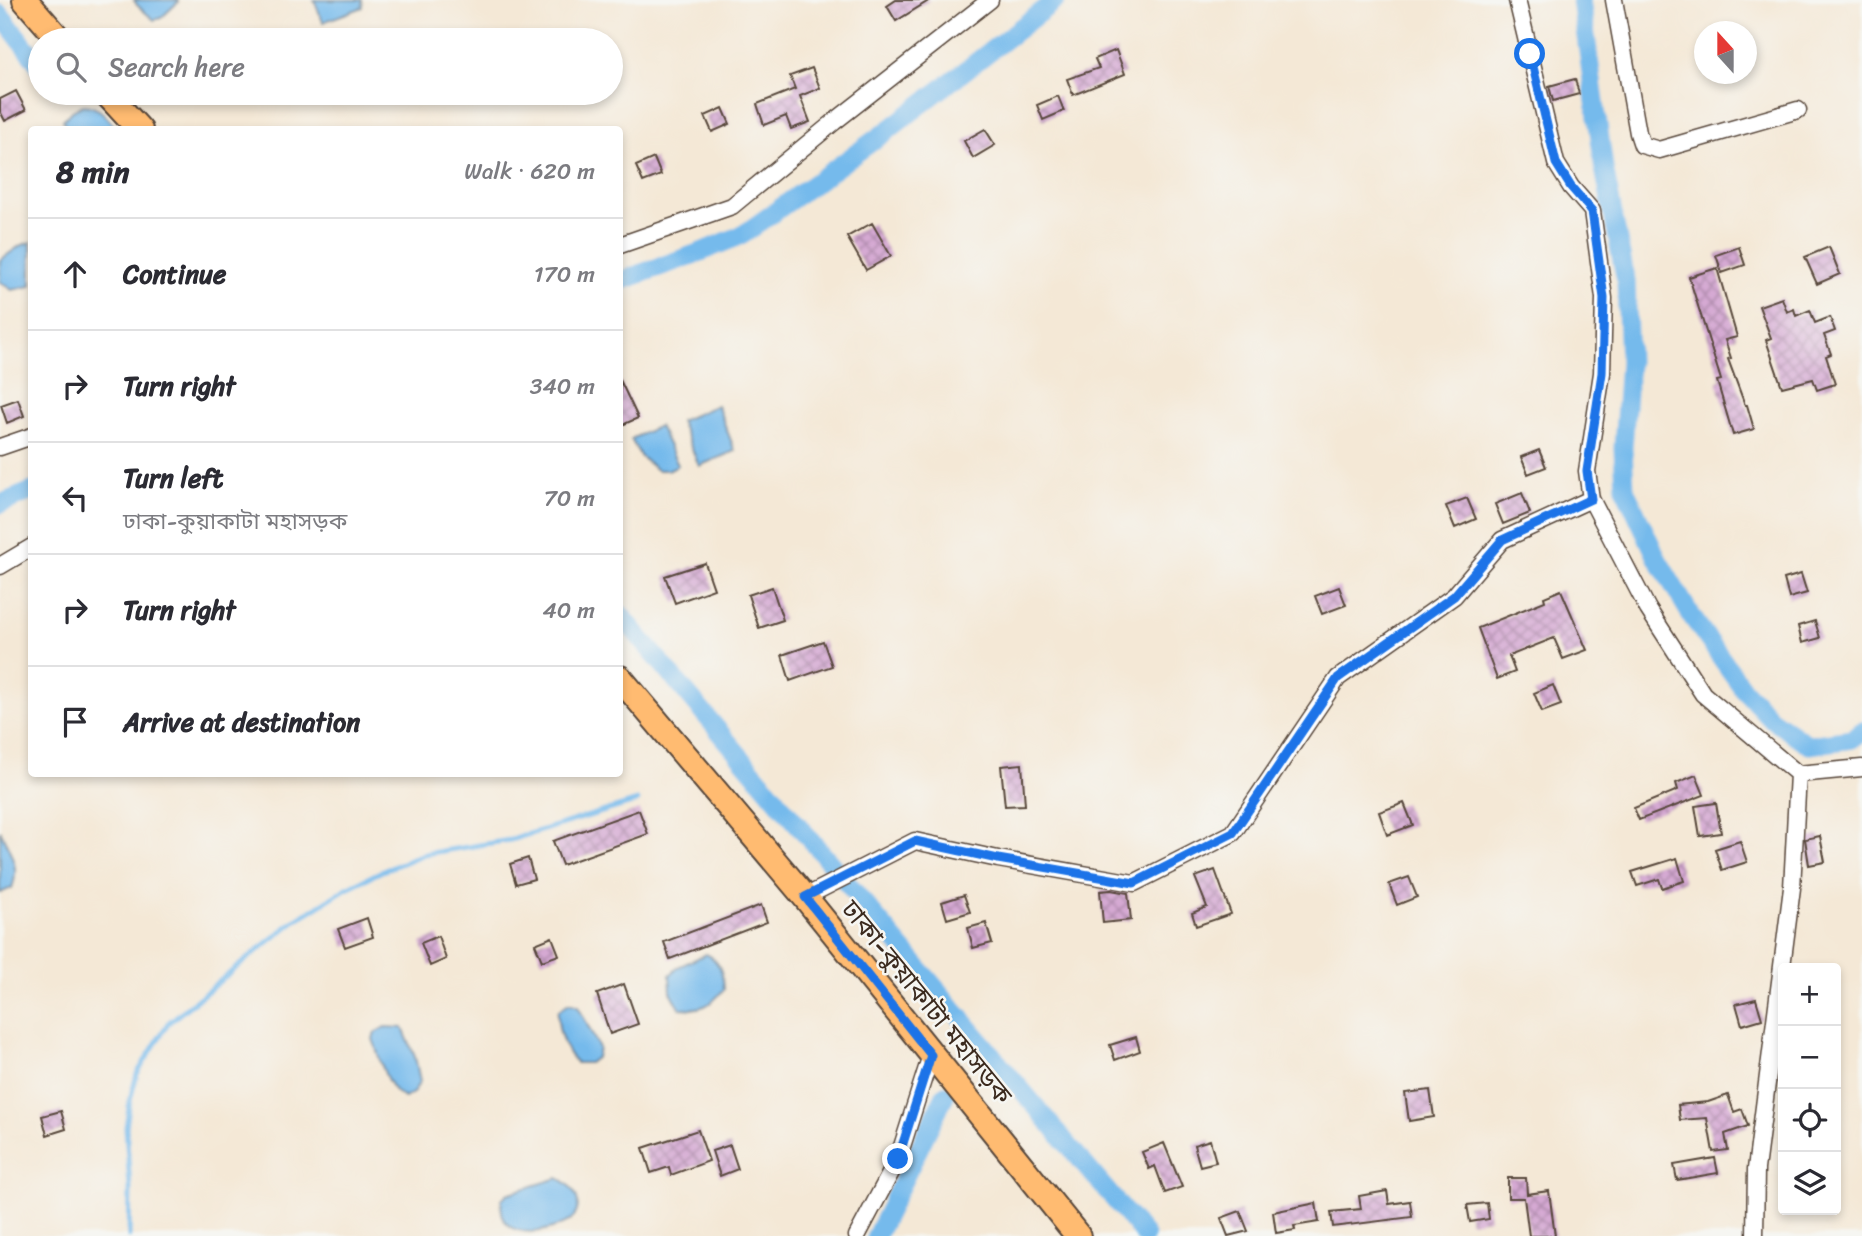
<!DOCTYPE html>
<meta charset="utf-8">
<style>
body{margin:0;font-family:Sriracha,"Noto Sans Bengali",sans-serif;background:#f2f2f3;color:#2b2b33}
.controls{position:absolute;right:21px;bottom:21px;display:grid;overflow:hidden;border-radius:7px;box-shadow:0 4px 10px #0003}
.controls button{width:63px;height:63px;display:grid;place-items:center;padding:0;border:0;border-bottom:2px solid #e1e1e2;background:#fff;color:#2b2b33;font:35px sans-serif}
.compass{position:absolute;left:1694px;top:21px;width:63px;height:63px;border-radius:50%;background:#fff;box-shadow:0 4px 10px #0003;rotate:339deg}
.stop{position:absolute;width:21px;height:21px;margin:-16px;border:5px solid #1a73e8;border-radius:50%;background:#fff}
.stop.end{background:#1a73e8;border-color:#fff;box-shadow:0 2px 7px #0008}
.list{margin:0;padding:0;list-style:none}
h2{display:flex;justify-content:space-between;align-items:center;height:91px;margin:0;padding:0 28px;font-size:30px}
h2 small{font-size:23px;font-weight:400;color:#7c7c81}
.list li{display:grid;grid-template-columns:46px 1fr auto;gap:21px;align-items:center;box-sizing:border-box;height:112px;padding:0 28px;border-top:2px solid #e1e1e2}
.list b{display:block;font-size:26px;white-space:nowrap}
.list p{margin:0;font-size:23px;white-space:nowrap;color:#7c7c81}
.list em{font-size:23px;font-style:normal;color:#7c7c81}
.icon{flex:none;width:38px;height:38px;fill:none;stroke:currentColor;stroke-width:2;stroke-linecap:round;stroke-linejoin:round}
.map{position:relative;flex:none;width:1862px;height:1236px;overflow:hidden}
.search{position:absolute;background:#fff;box-shadow:0 4px 10px #0003;left:28px;top:28px;width:595px;height:77px;display:flex;align-items:center;gap:18px;box-sizing:border-box;padding:0 24px;border-radius:38px;color:#7c7c81;font-size:26px}
.panel{position:absolute;background:#fff;box-shadow:0 4px 10px #0003;left:28px;top:126px;width:595px;height:651px;border-radius:7px}
.map>svg:first-child{display:block}
</style>
<div class="map">
<svg width="1862" height="1236" viewBox="0 0 1862 1236">
<defs>
<pattern id="building-cross-hatch" width="8" height="8" patternUnits="userSpaceOnUse" patternTransform="scale(1.75)"><rect width="8" height="8" fill="#d5a9d3"/><path d="M0 0l8 8M0 8l8-8" fill="none" stroke="#ae8aab"/></pattern>
</defs>
<rect width="100%" height="100%" fill="#f6f6f2"/>
<filter id="ink" filterUnits="userSpaceOnUse"><feTurbulence type="fractalNoise" baseFrequency=".0143" numOctaves="2"/><feDisplacementMap in="SourceGraphic" scale="14" xChannelSelector="R" yChannelSelector="G"/><feConvolveMatrix kernelMatrix="1 2 1 2 8 2 1 2 1" color-interpolation-filters="sRGB"/></filter>
<filter id="wash" filterUnits="userSpaceOnUse"><feTurbulence type="fractalNoise" baseFrequency=".00686" numOctaves="4" result="noise"/><feDisplacementMap in="SourceGraphic" scale="28" xChannelSelector="R" yChannelSelector="G"/><feGaussianBlur stdDeviation="1.57" result="paint"/><feColorMatrix in="noise" values="0 0 0 0 0 0 0 0 0 0 0 0 0 0 0 0 0 1.4 0 .05"/><feComposite in="paint" operator="in"/></filter>
<g filter="url(#wash)">
<rect width="100%" height="100%" fill="#f4e8d6"/>
<path fill="#75baec" stroke="#587285" stroke-width="2" d="M 134,0 L 178,0 L 178,2 L 161,18 L 154,20 L 137,5 Z
M 314,0 L 362,0 L 363,7 L 323,22 Z
M 83,105 C 101,106 106,117 117,129 L 67,129 L 63,120 L 72,111 Z
M 31,242 L 31,286 L 12,290 L 0,282 L 0,260 L 20,246 Z
M 717,405 L 735,451 L 699,466 L 680,421 Z
M 659,426 L 678,465 L 668,470 L 657,470 L 640,456 L 631,439 Z
M 0,830 C 9,850 21,866 12,888 L 0,893 Z
M 706,954 C 720,960 723,975 724,989 C 710,1007 701,1010 680,1008 L 671,992 L 670,975 L 680,966 Z
M 569,1003 L 578,1006 L 599,1048 L 597,1057 L 589,1063 L 576,1063 C 564,1050 557,1029 558,1011 Z
M 385,1027 L 403,1028 L 415,1057 L 420,1081 L 414,1092 L 405,1098 C 386,1091 380,1057 373,1039 L 375,1033 Z
M 558,1178 C 573,1185 585,1202 573,1218 C 569,1222 563,1224 558,1226 C 531,1236 497,1236 502,1199 L 507,1194 Z"/>
<g fill="none" stroke-linecap="round" stroke-linejoin="round">
<path stroke="#75baec" stroke-width="5" d="M 129,1236 L 130,1189 L 126,1127 L 130,1100 L 137,1074 L 168,1023 L 293,922 L 347,888 L 380,872 L 424,854 L 510,840 L 638,801"/>
<path stroke="#75baec" stroke-width="19" d="M 1581,0 L 1604,168 L 1626,281 L 1629,362 L 1623,448 L 1625,489 L 1658,560 L 1692,617 L 1744,690 L 1770,718 L 1809,745 L 1852,739 L 1862,731
M 0,14 L 40,66
M 620,281 L 701,252 L 744,234 L 891,128 L 1056,0
M 0,504 L 32,491
M 620,614 L 1145,1236
M 876,1236 L 945,1095"/>
</g>
<g id="blocks">
<path fill="url(#building-cross-hatch)" d="M 896,0 L 930,0 L 896,21 L 887,6 Z
M 1116,50 L 1125,74 L 1073,95 L 1067,79 L 1099,68 L 1095,59 Z
M 812,68 L 820,88 L 800,96 L 810,122 L 791,129 L 786,116 L 764,125 L 757,104 L 795,89 L 790,76 Z
M 1575,79 L 1579,94 L 1553,101 L 1549,86 Z
M 16,91 L 26,110 L 5,121 L 0,111 L 0,99 Z
M 1058,96 L 1064,111 L 1043,120 L 1037,105 Z
M 723,108 L 730,124 L 712,132 L 705,116 Z
M 985,129 L 995,145 L 973,158 L 964,141 Z
M 654,158 L 661,175 L 643,182 L 636,166 Z
M 872,223 L 891,256 L 866,270 L 847,237 Z
M 1739,247 L 1745,265 L 1722,273 L 1716,255 Z
M 1829,247 L 1840,274 L 1817,284 L 1805,257 Z
M 1717,268 L 1737,337 L 1725,340 L 1731,358 L 1728,359 L 1745,405 L 1747,405 L 1754,429 L 1733,435 L 1717,381 L 1721,380 L 1689,277 Z
M 1782,298 L 1787,312 L 1794,309 L 1796,316 L 1810,310 L 1815,323 L 1830,317 L 1835,331 L 1824,335 L 1831,354 L 1826,356 L 1835,384 L 1817,390 L 1813,379 L 1782,387 L 1766,340 L 1771,338 L 1759,306 Z
M 620,380 L 638,418 L 620,426 Z
M 18,399 L 24,416 L 7,423 L 1,405 Z
M 1539,450 L 1546,467 L 1528,474 L 1521,457 Z
M 1522,493 L 1530,513 L 1503,524 L 1495,504 Z
M 1467,498 L 1476,519 L 1455,528 L 1446,506 Z
M 705,563 L 714,589 L 675,603 L 665,576 Z
M 1801,574 L 1807,593 L 1789,598 L 1784,579 Z
M 772,587 L 783,620 L 759,628 L 748,595 Z
M 1339,587 L 1346,605 L 1322,614 L 1315,596 Z
M 1561,590 L 1587,650 L 1563,659 L 1554,638 L 1509,656 L 1515,672 L 1497,679 L 1478,628 L 1545,601 L 1544,597 Z
M 1815,621 L 1820,638 L 1802,643 L 1798,626 Z
M 823,641 L 832,666 L 790,681 L 782,655 Z
M 1553,685 L 1561,705 L 1542,712 L 1534,693 Z
M 1022,764 L 1025,805 L 1005,806 L 1001,766 Z
M 1696,775 L 1704,795 L 1639,820 L 1634,808 L 1678,790 L 1676,783 Z
M 1404,803 L 1413,825 L 1387,835 L 1379,812 Z
M 1716,803 L 1721,833 L 1700,836 L 1695,806 Z
M 639,810 L 648,834 L 562,865 L 553,841 Z
M 1820,836 L 1825,862 L 1809,865 L 1805,839 Z
M 1740,841 L 1747,862 L 1722,870 L 1715,849 Z
M 528,858 L 534,879 L 516,884 L 510,864 Z
M 1677,858 L 1684,881 L 1662,888 L 1659,879 L 1637,886 L 1632,872 Z
M 1215,870 L 1231,914 L 1196,926 L 1192,913 L 1207,907 L 1195,877 Z
M 1409,877 L 1417,897 L 1397,905 L 1389,884 Z
M 1111,890 L 1128,893 L 1131,920 L 1103,923 L 1100,891 Z
M 964,895 L 970,912 L 947,919 L 942,902 Z
M 761,905 L 767,922 L 670,959 L 664,942 Z
M 367,918 L 373,937 L 345,947 L 338,929 Z
M 986,923 L 992,943 L 973,948 L 968,928 Z
M 438,936 L 446,959 L 430,966 L 421,943 Z
M 552,937 L 559,955 L 542,961 L 535,944 Z
M 624,984 L 638,1024 L 610,1034 L 597,994 Z
M 1756,999 L 1762,1019 L 1742,1025 L 1736,1004 Z
M 1136,1037 L 1140,1051 L 1115,1060 L 1110,1045 Z
M 1430,1090 L 1434,1117 L 1409,1121 L 1405,1093 Z
M 1728,1095 L 1734,1112 L 1742,1109 L 1748,1126 L 1725,1134 L 1728,1150 L 1713,1152 L 1707,1118 L 1680,1120 L 1678,1105 L 1708,1102 Z
M 61,1111 L 66,1129 L 47,1135 L 42,1116 Z
M 698,1130 L 709,1161 L 671,1175 L 669,1167 L 651,1173 L 643,1148 Z
M 1210,1140 L 1216,1162 L 1200,1166 L 1194,1145 Z
M 1164,1143 L 1182,1187 L 1165,1193 L 1155,1166 L 1149,1169 L 1142,1152 Z
M 730,1145 L 738,1169 L 720,1176 L 712,1151 Z
M 1715,1158 L 1718,1173 L 1677,1180 L 1674,1165 Z
M 1508,1178 L 1526,1178 L 1527,1194 L 1549,1191 L 1555,1236 L 1529,1236 L 1524,1198 L 1508,1198 Z
M 1387,1191 L 1389,1204 L 1410,1201 L 1412,1217 L 1333,1227 L 1331,1212 L 1361,1209 L 1359,1196 Z
M 1316,1203 L 1319,1222 L 1294,1226 L 1295,1230 L 1276,1233 L 1273,1212 Z
M 1487,1203 L 1489,1219 L 1470,1222 L 1467,1205 Z
M 1240,1211 L 1248,1231 L 1228,1236 L 1221,1218 Z"/>
</g>
</g>
<g filter="url(#ink)">
<use href="#blocks" fill-opacity="0" stroke="#57463a" stroke-width="2"/>
<g fill="none" stroke-linecap="round" stroke-linejoin="round">
<defs>
<path id="minor" d="M 1517,0 L 1556,163 L 1571,187 L 1592,211 L 1604,298 L 1602,373 L 1587,471 L 1591,499 L 1648,609 L 1703,694 L 1798,774 L 1862,768
M 1614,0 L 1638,133 L 1642,145 L 1659,150 L 1798,110
M 620,245 L 732,206 L 834,122 L 990,0
M 0,447 L 32,436
M 0,566 L 32,547
M 805,897 L 915,841 L 998,859 L 1134,883 L 1233,833 L 1338,678 L 1454,596 L 1502,540 L 1591,499
M 857,1236 L 898,1159 L 931,1055
M 1755,1236 L 1756,1169 L 1792,888 L 1798,774"/>
<path id="primary" d="M 25,0 L 60,40
M 106,93 L 140,130
M 620,678 L 805,897 L 1078,1236"/>
</defs>
<use href="#minor" stroke="#57463a" stroke-width="19"/>
<use href="#primary" stroke="#57463a" stroke-width="28"/>
<use href="#minor" stroke="#fff" stroke-width="16"/>
<use href="#primary" stroke="#ffbb71" stroke-width="24"/>
</g>
</g>
<g fill="none" stroke-linecap="round" stroke-linejoin="round" filter="url(#ink)">
<path stroke="#1a73e8" stroke-width="9" d="M 898,1159 L 931,1055 L 805,897 L 915,841 L 998,859 L 1134,883 L 1233,833 L 1338,678 L 1454,596 L 1502,540 L 1591,499 L 1587,471 L 1602,373 L 1604,298 L 1592,211 L 1571,187 L 1556,163 L 1530,54"/>
</g>
<g text-anchor="middle" dominant-baseline="central" stroke-width="5" stroke-linejoin="round" paint-order="stroke">
<g font-size="26" fill="#3b2a1e" stroke="#f6f6f2">
<text transform="translate(927 1002) rotate(51)">ঢাকা-কুয়াকাটা মহাসড়ক</text>
</g>
</g>
</svg>
<div class="controls">
<button>+</button>
<button>−</button>
<button><svg class="icon" aria-label="locate" viewBox="0 0 24 24"><circle cx="12" cy="12" r="6"/><path d="M12 2v4M12 18v4M2 12h4M18 12h4"/></svg></button>
<button><svg class="icon" aria-label="layers" viewBox="0 0 24 24"><path d="M12 4l9 5-9 5-9-5zM3 14l9 5 9-5"/></svg></button>
</div>
<svg class="compass" viewBox="-18 -18 36 36"><path d="M0-13l5 13h-10z" fill="#e53935"/><path d="M0 13l5-13h-10z" fill="#7c7c81"/></svg>
<div class="stop" style="left:1530px;top:54px"></div>
<div class="stop end" style="left:898px;top:1159px"></div>
<div class="search"><svg class="icon" aria-label="search" viewBox="0 0 24 24"><circle cx="10" cy="10" r="6"/><path d="M15 15l6 6"/></svg>Search here</div>
<section class="panel">
<h2>8 min<small>Walk · 620 m</small></h2>
<ul class="list">
<li><svg class="icon" aria-label="ahead" viewBox="0 0 24 24"><path d="M12 20V5M6 11l6-6 6 6"/></svg><div><b>Continue</b></div><em>170 m</em></li>
<li><svg class="icon" aria-label="right" viewBox="0 0 24 24"><path d="M7 20v-9h11M14 6l5 5-5 5"/></svg><div><b>Turn right</b></div><em>340 m</em></li>
<li><svg class="icon" aria-label="left" viewBox="0 0 24 24"><path d="M17 20v-9H6M10 6l-5 5 5 5"/></svg><div><b>Turn left</b><p>ঢাকা-কুয়াকাটা মহাসড়ক</p></div><em>70 m</em></li>
<li><svg class="icon" aria-label="right" viewBox="0 0 24 24"><path d="M7 20v-9h11M14 6l5 5-5 5"/></svg><div><b>Turn right</b></div><em>40 m</em></li>
<li><svg class="icon" aria-label="arrive" viewBox="0 0 24 24"><path d="M6 21V4h12l-3 4 3 4H6"/></svg><div><b>Arrive at destination</b></div></li>
</ul>
</section>
</div>
